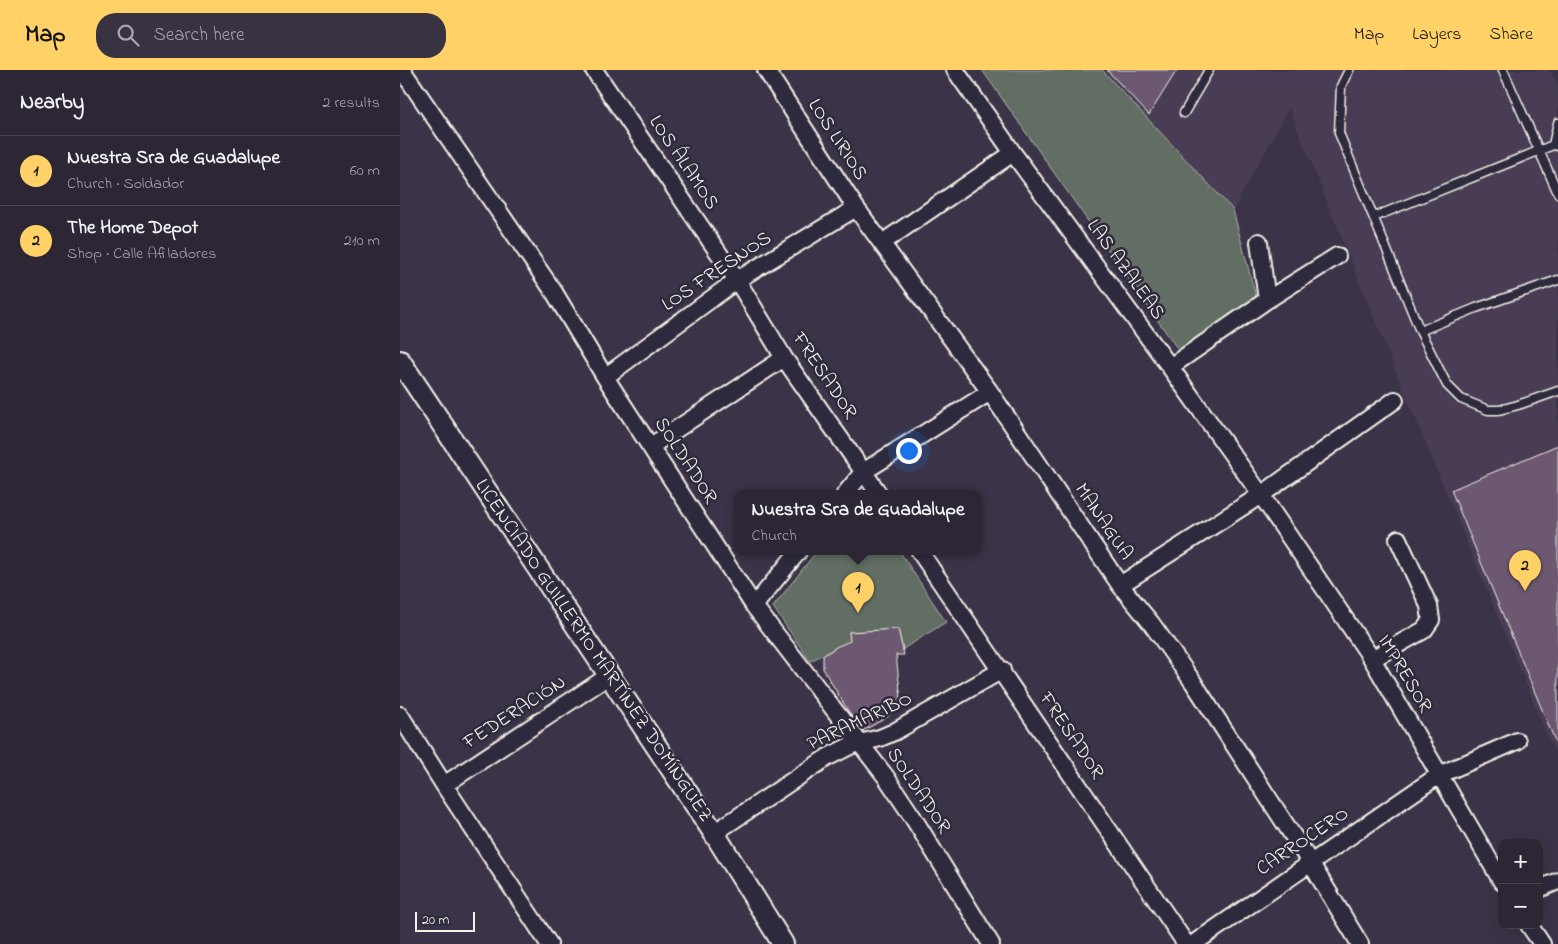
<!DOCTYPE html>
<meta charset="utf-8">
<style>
body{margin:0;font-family:"Indie Flower",sans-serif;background:#383241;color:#f1f3f6}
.controls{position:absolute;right:15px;bottom:15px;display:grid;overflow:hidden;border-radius:10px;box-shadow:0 5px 20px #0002}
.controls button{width:45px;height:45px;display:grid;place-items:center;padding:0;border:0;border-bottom:1px solid #484350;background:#2c2635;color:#f1f3f6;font:25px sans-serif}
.scale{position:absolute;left:15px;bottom:12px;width:60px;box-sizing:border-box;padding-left:5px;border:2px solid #f4f1e8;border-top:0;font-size:14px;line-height:18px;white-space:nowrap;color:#f4f1e8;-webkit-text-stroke:4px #2f2a3d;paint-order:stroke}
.you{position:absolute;left:508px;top:380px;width:18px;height:18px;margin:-12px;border:4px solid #fff;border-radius:50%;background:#1a73e8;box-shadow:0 0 0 8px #1a73e833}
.badge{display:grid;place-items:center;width:32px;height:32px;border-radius:50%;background:#ffd166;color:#111;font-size:16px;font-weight:700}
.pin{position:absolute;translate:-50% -41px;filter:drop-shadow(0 1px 2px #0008)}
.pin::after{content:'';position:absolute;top:26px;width:18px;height:15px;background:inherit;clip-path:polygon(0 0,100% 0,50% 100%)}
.popup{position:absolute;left:334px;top:420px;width:248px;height:65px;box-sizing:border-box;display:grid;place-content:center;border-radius:10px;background:#2c2635;filter:drop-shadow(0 1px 4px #0005);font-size:16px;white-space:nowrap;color:#a6a5ad}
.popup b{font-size:19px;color:#f1f3f6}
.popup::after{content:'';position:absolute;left:50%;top:100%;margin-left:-10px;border:10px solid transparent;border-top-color:#2c2635}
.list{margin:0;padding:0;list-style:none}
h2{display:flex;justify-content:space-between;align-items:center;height:65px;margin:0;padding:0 20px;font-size:21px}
h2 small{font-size:16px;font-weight:400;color:#a6a5ad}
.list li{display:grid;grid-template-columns:32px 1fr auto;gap:15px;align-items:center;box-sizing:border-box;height:70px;padding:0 20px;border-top:1px solid #484350}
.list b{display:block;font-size:19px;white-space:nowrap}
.list p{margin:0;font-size:16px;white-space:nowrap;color:#a6a5ad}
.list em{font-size:16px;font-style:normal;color:#a6a5ad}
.icon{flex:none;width:28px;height:28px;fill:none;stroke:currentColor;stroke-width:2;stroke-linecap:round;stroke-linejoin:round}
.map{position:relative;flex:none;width:1158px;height:874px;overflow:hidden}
header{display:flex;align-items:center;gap:30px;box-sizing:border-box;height:70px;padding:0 25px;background:#ffd166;color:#111}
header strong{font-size:24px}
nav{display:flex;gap:28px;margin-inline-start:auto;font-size:18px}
.search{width:350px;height:45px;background:#383241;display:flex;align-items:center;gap:12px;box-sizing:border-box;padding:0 18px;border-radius:20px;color:#a6a5ad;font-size:19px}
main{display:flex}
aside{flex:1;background:#2c2635}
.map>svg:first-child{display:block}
</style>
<header>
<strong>Map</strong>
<div class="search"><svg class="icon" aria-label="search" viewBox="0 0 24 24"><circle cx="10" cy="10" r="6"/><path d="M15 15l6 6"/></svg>Search here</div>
<nav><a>Map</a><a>Layers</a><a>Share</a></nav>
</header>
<main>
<aside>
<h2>Nearby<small>2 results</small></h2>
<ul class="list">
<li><span class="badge">1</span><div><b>Nuestra Sra de Guadalupe</b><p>Church · Soldador</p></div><em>60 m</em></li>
<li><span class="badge">2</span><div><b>The Home Depot</b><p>Shop · Calle Afiladores</p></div><em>210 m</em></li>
</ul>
</aside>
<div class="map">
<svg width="1158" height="874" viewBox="0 0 1158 874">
<rect width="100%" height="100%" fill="#3b3347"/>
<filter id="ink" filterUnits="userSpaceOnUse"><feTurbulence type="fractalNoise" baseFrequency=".02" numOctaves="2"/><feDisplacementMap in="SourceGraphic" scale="10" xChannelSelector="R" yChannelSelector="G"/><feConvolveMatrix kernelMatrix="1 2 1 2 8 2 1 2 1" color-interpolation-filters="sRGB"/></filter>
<g filter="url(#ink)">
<path fill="#4a3e54" d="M 702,0 L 1149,0 L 1158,14 L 1158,691 L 994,297 L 889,38 L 833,140 Z"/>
<path fill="#626e63" stroke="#abb0a6" d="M 582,0 L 702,0 L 833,140 L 857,231 L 779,281 Z
M 416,482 L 500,482 L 546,552 L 503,579 L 498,559 L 449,562 L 450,571 L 410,591 L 373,537 Z"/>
<path fill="#6d5971" stroke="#f4f1e8" d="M 707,0 L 777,0 L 749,45 Z
M 1158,375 L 1158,678 L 1051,420 Z
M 498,559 L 504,585 L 496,585 L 502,638 L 490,639 L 489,646 L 461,662 L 423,599 L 423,586 L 436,577 L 450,571 L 449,562 Z"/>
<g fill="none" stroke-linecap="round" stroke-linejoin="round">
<defs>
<path id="service" d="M 949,0 L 941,16 L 939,63 L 1020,261 L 1047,315 L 1061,329 L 1088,340 L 1099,340 L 1118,335 L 1158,321
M 1103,0 L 1158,123
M 784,43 L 809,0
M 1153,75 L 1158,53
M 974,147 L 1153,75 L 1158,76
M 1020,261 L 1076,238 L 1158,210"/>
<path id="minor" d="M 2,0 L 154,222 L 205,307 L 354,536 L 486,707 L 512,746 L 591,874
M 194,0 L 337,210 L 384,288 L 479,424
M 366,0 L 456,138 L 590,322 L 720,515 L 751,553 L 793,612 L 910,792 L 960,874
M 555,0 L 613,83 L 770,297 L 861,425 L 972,589 L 1102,812
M 859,172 L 867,230
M 482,173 L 613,83
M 770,297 L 867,230 L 937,186
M 205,307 L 337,210 L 456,138
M 251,376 L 384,288
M 445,424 L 463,402 L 590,322
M 520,482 L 786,874
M 720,515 L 861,425 L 995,330
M 354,536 L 398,482
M 972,589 L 1024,560 L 1031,550 L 1029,536 L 998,469
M 0,645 L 44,715 L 149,874
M 44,715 L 210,605
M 314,763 L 428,687 L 452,675 L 480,668 L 494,662 L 602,600
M 1139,819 L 1158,811
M 1129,855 L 1142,874
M 793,874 L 1039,705 L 1117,671"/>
<path id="tertiary" d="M 0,291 L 314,763 L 383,874"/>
</defs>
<use href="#service" stroke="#f4f1e8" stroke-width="11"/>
<use href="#minor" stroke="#f4f1e8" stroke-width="20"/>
<use href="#tertiary" stroke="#f4f1e8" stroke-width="24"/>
<use href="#service" stroke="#2f2a3d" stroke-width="8"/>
<use href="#minor" stroke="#2f2a3d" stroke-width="16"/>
<use href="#tertiary" stroke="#2f2a3d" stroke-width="20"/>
</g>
</g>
<g text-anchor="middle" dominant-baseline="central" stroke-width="5" stroke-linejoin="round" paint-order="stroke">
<g font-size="20" fill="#f4f1e8" stroke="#2f2a3d">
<text transform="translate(437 70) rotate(57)">LOS LIRIOS</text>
<text transform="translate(283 93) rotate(56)">LOS ÁLAMOS</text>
<text transform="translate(725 200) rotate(54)">LAS AZALEAS</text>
<text transform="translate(317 202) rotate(-34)">LOS FRESNOS</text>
<text transform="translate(424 306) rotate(56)">FRESADOR</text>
<text transform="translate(285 391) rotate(57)">SOLDADOR</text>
<text transform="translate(703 452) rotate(56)">MANAGUA</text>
<text transform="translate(193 581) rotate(56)">LICENCIADO GUILLERMO MARTÍNEZ DOMÍNGUEZ</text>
<text transform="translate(1004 604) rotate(59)">IMPRESOR</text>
<text transform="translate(115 643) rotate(-33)">FEDERACIÓN</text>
<text transform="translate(460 652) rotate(-25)">PARAMARIBO</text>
<text transform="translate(671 666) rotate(56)">FRESADOR</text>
<text transform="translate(518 721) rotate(56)">SOLDADOR</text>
<text transform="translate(903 772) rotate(-34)">CARROCERO</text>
</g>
</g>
</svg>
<div class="controls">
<button>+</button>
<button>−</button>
</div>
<div class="scale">20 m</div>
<div class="you"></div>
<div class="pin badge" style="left:458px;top:543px">1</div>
<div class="popup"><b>Nuestra Sra de Guadalupe</b>Church</div>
<div class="pin badge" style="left:1125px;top:521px">2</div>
</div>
</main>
